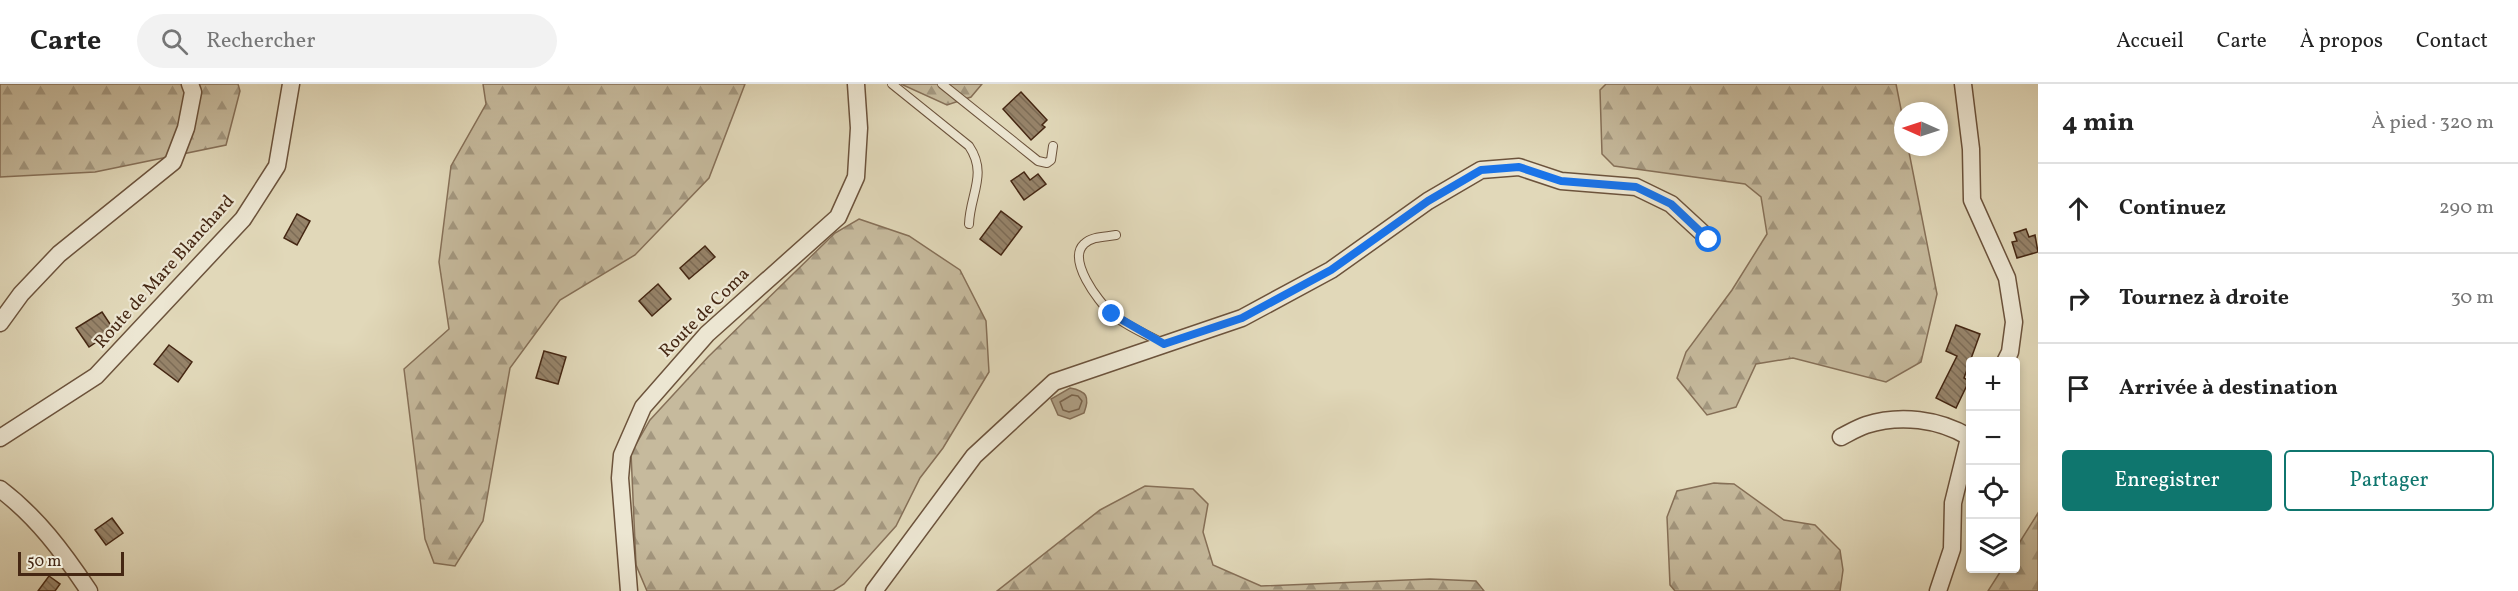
<!DOCTYPE html>
<html lang="fr">
<meta charset="utf-8">
<style>
body{margin:0;font-family:Vollkorn,serif;background:#f2f2f2;color:#222}
.controls{position:absolute;right:18px;bottom:18px;display:grid;overflow:hidden;border-radius:6px;box-shadow:0 3px 9px #0003}
.controls button{width:54px;height:54px;display:grid;place-items:center;padding:0;border:0;border-bottom:2px solid #e0e0e0;background:#fff;color:#222;font:30px sans-serif}
.compass{position:absolute;left:1894px;top:18px;width:54px;height:54px;border-radius:50%;background:#fff;box-shadow:0 3px 9px #0003;rotate:273deg}
.scale{position:absolute;left:18px;bottom:15px;width:106px;box-sizing:border-box;padding-left:6px;border:3px solid #452713;border-top:0;font-size:16px;line-height:21px;white-space:nowrap;color:#452713;-webkit-text-stroke:4px #ece6d2;paint-order:stroke}
.stop{position:absolute;width:18px;height:18px;margin:-14px;border:4px solid #1a73e8;border-radius:50%;background:#fff}
.stop.end{background:#1a73e8;border-color:#fff;box-shadow:0 2px 6px #0008}
.list{margin:0;padding:0;list-style:none}
h2{display:flex;justify-content:space-between;align-items:center;height:78px;margin:0;padding:0 24px;font-size:26px}
h2 small{font-size:20px;font-weight:400;color:#767676}
.list li{display:grid;grid-template-columns:39px 1fr auto;gap:18px;align-items:center;box-sizing:border-box;height:90px;padding:0 24px;border-top:2px solid #e0e0e0}
.list b{display:block;font-size:22px;white-space:nowrap}
.list em{font-size:20px;font-style:normal;color:#767676}
.actions{display:flex;gap:12px;padding:18px 24px}
.actions a{flex:1;padding:14px 0;border:2px solid #0f766e;border-radius:6px;text-align:center;font-size:21px;color:#0f766e}
.actions .main{background:#0f766e;color:#fff}
.icon{flex:none;width:33px;height:33px;fill:none;stroke:currentColor;stroke-width:2;stroke-linecap:round;stroke-linejoin:round}
.map{position:relative;flex:none;width:2038px;height:507px;overflow:hidden}
header{display:flex;align-items:center;gap:36px;box-sizing:border-box;height:84px;padding:0 30px;background:#fff;border-bottom:2px solid #e0e0e0}
header strong{font-size:28px}
nav{display:flex;gap:33px;margin-inline-start:auto;font-size:21px}
.search{width:420px;height:54px;background:#f2f2f2;display:flex;align-items:center;gap:15px;box-sizing:border-box;padding:0 21px;border-radius:33px;color:#767676;font-size:22px}
main{display:flex}
aside{flex:1;background:#fff}
.map>svg:first-child{display:block}
</style>
<header>
<strong>Carte</strong>
<div class="search"><svg class="icon" aria-label="search" viewBox="0 0 24 24"><circle cx="10" cy="10" r="6"/><path d="M15 15l6 6"/></svg>Rechercher</div>
<nav><a>Accueil</a><a>Carte</a><a>À propos</a><a>Contact</a></nav>
</header>
<main>
<div class="map">
<svg width="2038" height="507" viewBox="0 0 2038 507">
<defs>
<pattern id="forest-firs" width="22" height="20" patternUnits="userSpaceOnUse" patternTransform="scale(1.5)"><rect width="22" height="20" fill="#c6ba9d"/><path d="M5 1l3.5 6h-7zM16 11l3.5 6h-7z" fill="#a3977f"/></pattern>
<pattern id="building-back-hatch" width="6" height="6" patternUnits="userSpaceOnUse" patternTransform="scale(1.5)"><rect width="6" height="6" fill="#968369"/><path d="M-1 5l2 2M0 0l6 6M5-1l2 2" fill="none" stroke="#7c6b55"/></pattern>
</defs>
<rect width="100%" height="100%" fill="#e1d8b9"/>
<filter id="stains"><feTurbulence type="fractalNoise" baseFrequency=".00333" numOctaves="4"/><feColorMatrix values="0 0 0 0 .2 0 0 0 0 .09 0 0 0 0 .02 0 0 0 .5 -.17"/></filter>
<radialGradient id="worn" r=".72"><stop offset=".6" stop-color="#630" stop-opacity="0"/><stop offset="1" stop-color="#630" stop-opacity=".3"/></radialGradient>
<path fill="url(#forest-firs)" stroke="#867058" stroke-width="1.5" d="M 0,0 L 238,0 L 240,7 L 226,61 L 95,88 L 0,93 Z
M 483,0 L 745,0 L 709,94 L 635,171 L 560,216 L 510,284 L 483,437 L 455,482 L 434,479 L 425,455 L 404,285 L 449,245 L 439,178 L 451,82 L 486,20 Z
M 901,0 L 982,0 L 971,13 L 947,21 Z
M 1606,0 L 1896,0 L 1903,35 L 1903,63 L 1908,63 L 1937,210 L 1921,278 L 1886,298 L 1793,274 L 1756,280 L 1736,323 L 1707,331 L 1677,294 L 1686,268 L 1732,206 L 1767,150 L 1761,113 L 1745,100 L 1614,82 L 1602,70 L 1600,6 Z
M 859,135 L 909,152 L 960,186 L 986,237 L 989,288 L 943,364 L 920,394 L 896,442 L 844,500 L 833,507 L 647,507 L 636,481 L 631,369 L 650,336 L 708,273 L 835,149 Z
M 1714,399 L 1734,400 L 1784,436 L 1815,441 L 1840,466 L 1843,486 L 1840,507 L 1675,507 L 1670,501 L 1667,433 L 1677,407 Z
M 1145,402 L 1193,405 L 1208,420 L 1203,448 L 1213,481 L 1261,502 L 1430,495 L 1476,497 L 1484,507 L 997,507 L 1100,426 Z
M 2038,429 L 2038,507 L 1988,507 L 2002,485 L 2016,484 L 2016,464 Z"/>
<path fill="#ac9c81" stroke="#836d55" stroke-width="1.5" d="M 1070,304 C 1087,307 1090,313 1084,329 L 1070,335 L 1058,331 L 1051,315 Z"/>
<g fill="none" stroke-linecap="round" stroke-linejoin="round">
<path stroke="#78624a" stroke-width="1.5" d="M 1072,311 L 1078,312 L 1082,317 L 1079,325 L 1069,328 L 1063,326 L 1060,318 Z"/>
</g>
<path fill="url(#building-back-hatch)" stroke="#452713" stroke-width="1.5" d="M 1021,8 L 1047,36 L 1042,41 L 1045,43 L 1031,56 L 1003,25 Z
M 1024,88 L 1030,96 L 1038,90 L 1046,100 L 1024,116 L 1011,97 Z
M 1001,127 L 1022,143 L 1001,171 L 980,155 Z
M 297,130 L 310,137 L 297,161 L 284,154 Z
M 2026,145 L 2029,153 L 2035,151 L 2038,168 L 2017,174 L 2012,158 L 2017,157 L 2014,149 Z
M 705,162 L 715,173 L 689,195 L 680,184 Z
M 658,200 L 671,215 L 652,232 L 639,217 Z
M 102,228 L 114,246 L 89,263 L 76,244 Z
M 1956,241 L 1980,250 L 1964,294 L 1969,297 L 1956,324 L 1936,314 L 1957,272 L 1946,267 Z
M 169,261 L 192,278 L 178,298 L 154,280 Z
M 544,267 L 566,273 L 558,300 L 536,294 Z
M 112,434 L 123,449 L 106,461 L 95,446 Z
M 49,492 L 60,500 L 55,507 L 38,507 Z"/>
<g fill="none" stroke-linecap="round" stroke-linejoin="round">
<defs>
<path id="service" d="M 892,0 L 969,62 C 988,90 970,110 969,140
M 942,0 L 1038,77 L 1047,79 L 1051,76 L 1053,62
M 1116,151 C 1106,153 1092,152 1084,160 C 1067,176 1098,217 1111,229 C 1125,242 1147,250 1164,260"/>
<path id="minor" d="M 1963,0 L 1971,65 L 1972,116 L 2007,194 L 2014,238 L 2010,268 L 2005,278
M 0,239 L 21,210 L 59,170 L 173,78 L 186,44 L 193,8 L 190,0
M 1841,353 C 1849,349 1857,344 1866,341 C 1900,330 1939,335 1969,353
M 0,354 L 96,292 L 243,135 L 277,82 L 291,0
M 0,405 C 37,433 63,468 89,507
M 629,507 L 620,394 L 622,371 L 643,323 L 707,250 L 838,133 L 856,93 L 859,44 L 856,0
M 874,507 L 974,372 L 1054,298 L 1242,234 L 1331,186 L 1428,117 L 1481,86 L 1519,83 L 1561,97 L 1636,103 L 1671,120 L 1709,155
M 1938,507 L 1952,465 L 1953,419 L 1970,350"/>
</defs>
<use href="#service" stroke="#6c533c" stroke-width="10"/>
<use href="#minor" stroke="#6c533c" stroke-width="19"/>
<use href="#service" stroke="#ece6d2" stroke-width="8"/>
<use href="#minor" stroke="#ece6d2" stroke-width="16"/>
</g>
<g fill="none" stroke-linecap="round" stroke-linejoin="round">
<path stroke="#1a73e8" stroke-width="8" d="M 1112,230 L 1164,260 L 1242,234 L 1331,186 L 1428,117 L 1481,86 L 1519,83 L 1561,97 L 1636,103 L 1671,120 L 1709,156"/>
</g>
<g text-anchor="middle" dominant-baseline="central" stroke-width="4.5" stroke-linejoin="round" paint-order="stroke">
<g font-size="18" fill="#452713" stroke="#ece6d2">
<text transform="translate(165 188) rotate(-48)">Route de Mare Blanchard</text>
<text transform="translate(705 229) rotate(-45)">Route de Coma</text>
</g>
</g>
<rect width="100%" height="100%" filter="url(#stains)"/>
<rect width="100%" height="100%" fill="url(#worn)"/>
</svg>
<div class="controls">
<button>+</button>
<button>−</button>
<button><svg class="icon" aria-label="locate" viewBox="0 0 24 24"><circle cx="12" cy="12" r="6"/><path d="M12 2v4M12 18v4M2 12h4M18 12h4"/></svg></button>
<button><svg class="icon" aria-label="layers" viewBox="0 0 24 24"><path d="M12 4l9 5-9 5-9-5zM3 14l9 5 9-5"/></svg></button>
</div>
<svg class="compass" viewBox="-18 -18 36 36"><path d="M0-13l5 13h-10z" fill="#e53935"/><path d="M0 13l5-13h-10z" fill="#767676"/></svg>
<div class="scale">50 m</div>
<div class="stop" style="left:1709px;top:156px"></div>
<div class="stop end" style="left:1112px;top:230px"></div>
</div>
<aside>
<h2>4 min<small>À pied · 320 m</small></h2>
<ul class="list">
<li><svg class="icon" aria-label="ahead" viewBox="0 0 24 24"><path d="M12 20V5M6 11l6-6 6 6"/></svg><div><b>Continuez</b></div><em>290 m</em></li>
<li><svg class="icon" aria-label="right" viewBox="0 0 24 24"><path d="M7 20v-9h11M14 6l5 5-5 5"/></svg><div><b>Tournez à droite</b></div><em>30 m</em></li>
<li><svg class="icon" aria-label="arrive" viewBox="0 0 24 24"><path d="M6 21V4h12l-3 4 3 4H6"/></svg><div><b>Arrivée à destination</b></div></li>
</ul>
<div class="actions"><a class="main">Enregistrer</a><a>Partager</a></div>
</aside>
</main>
